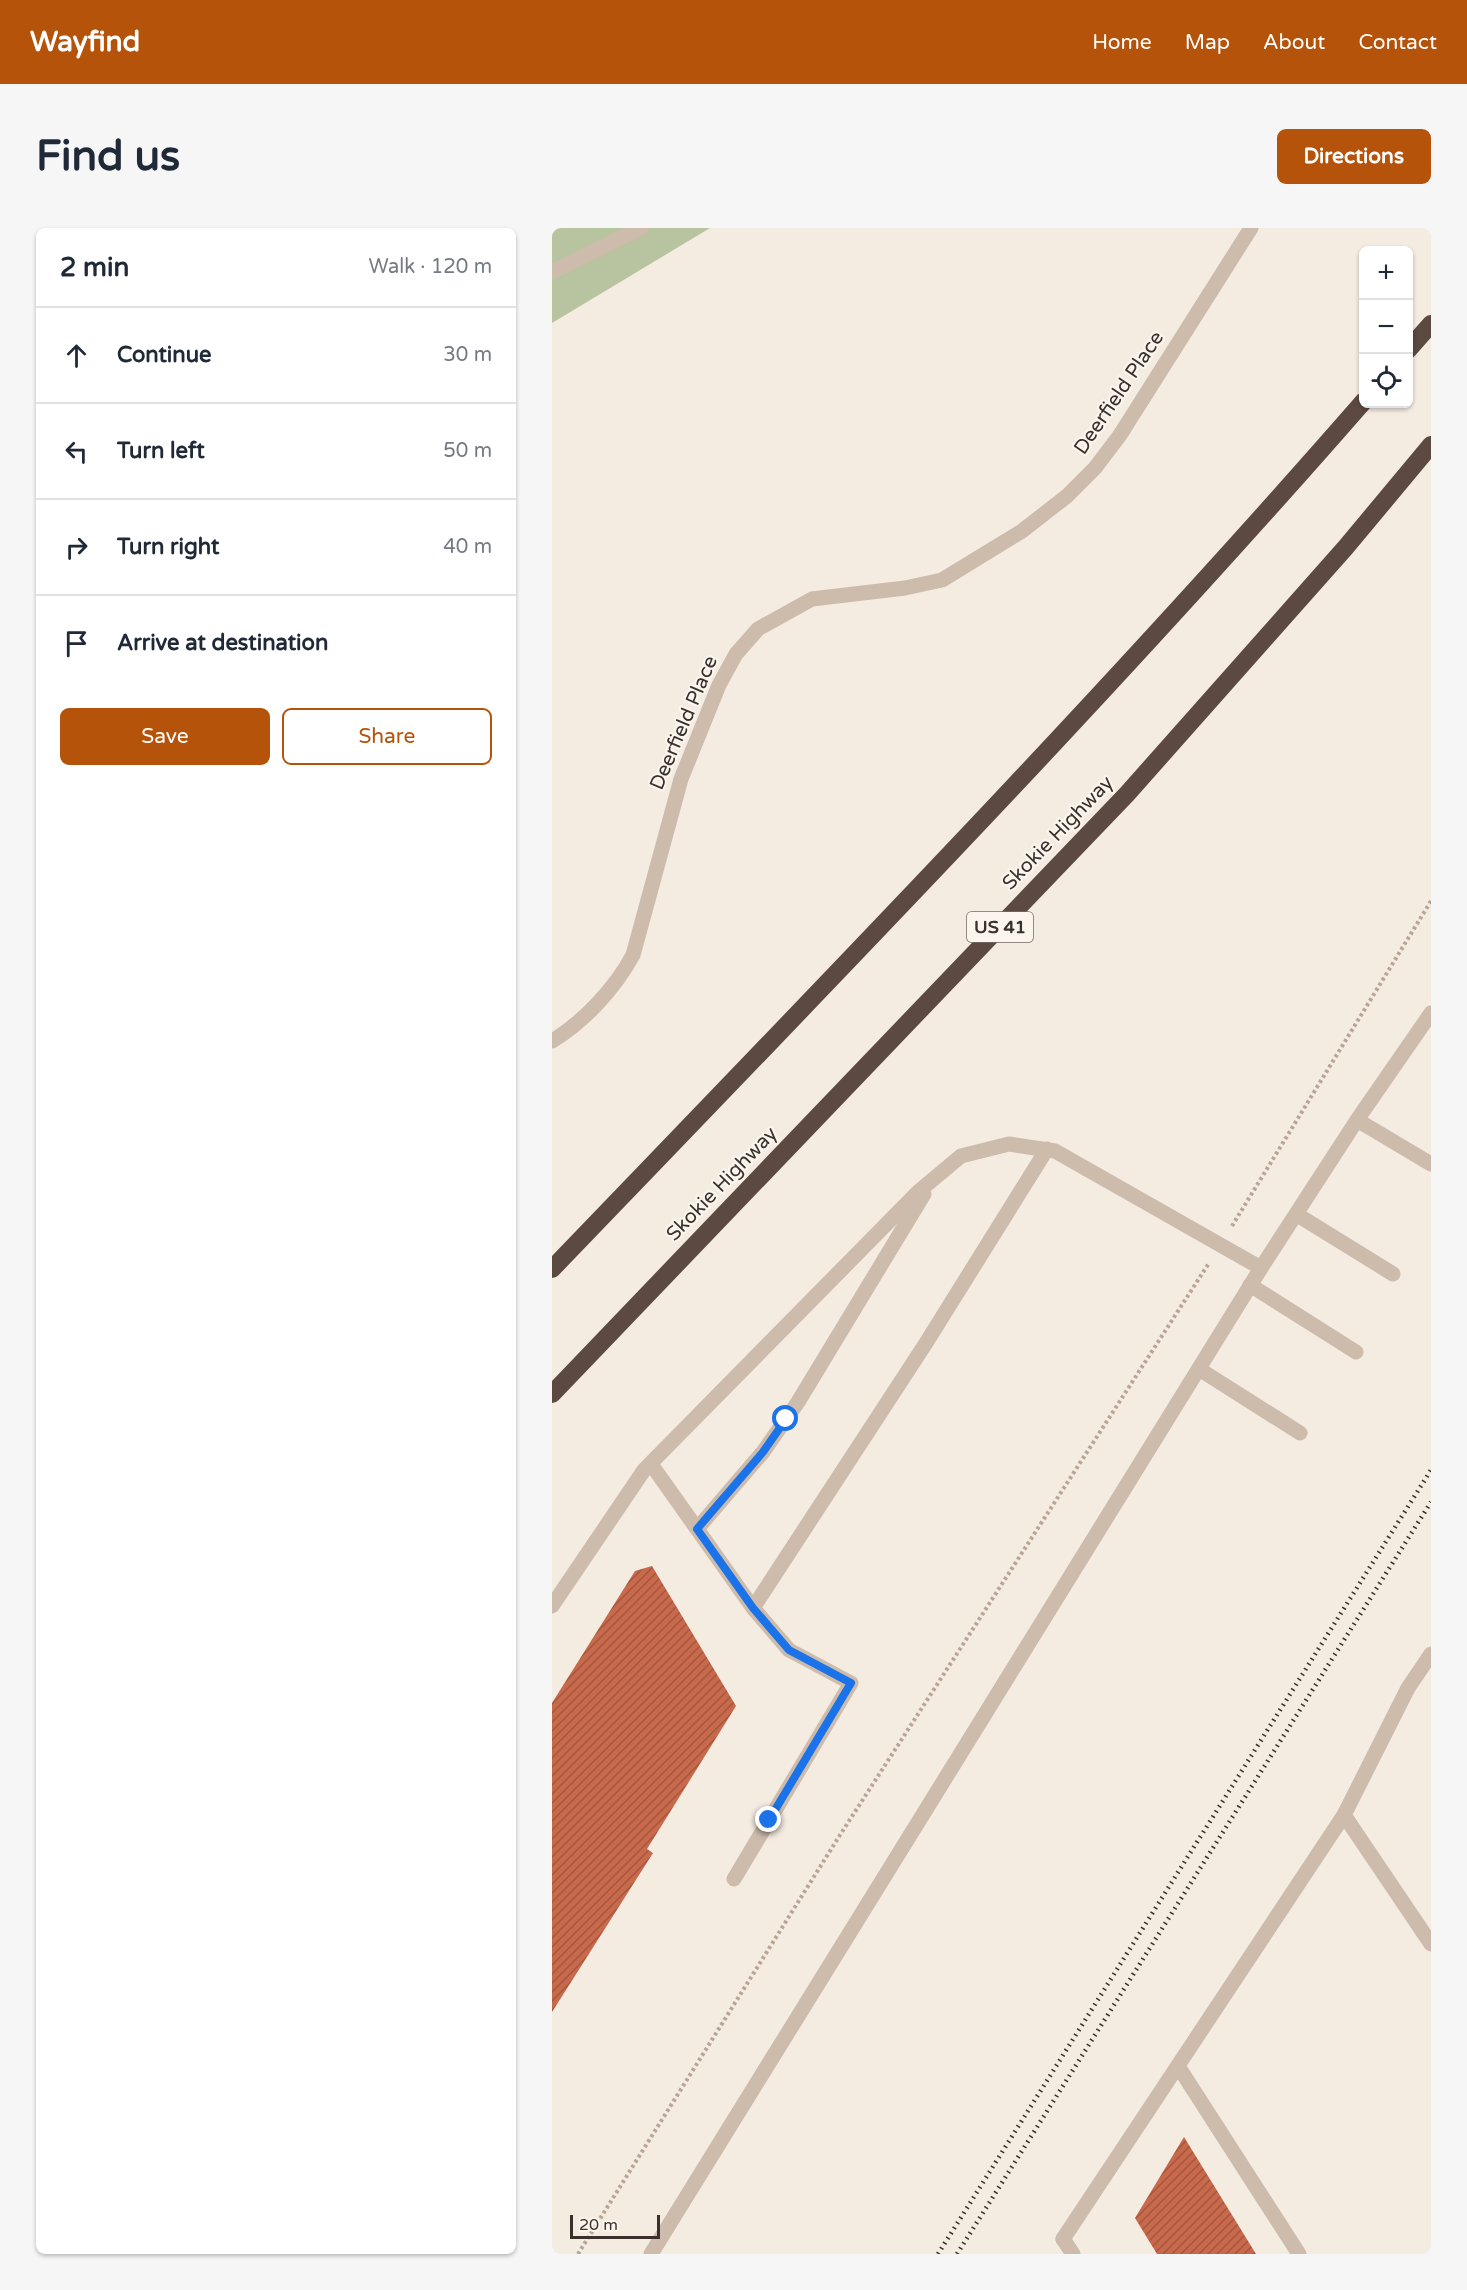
<!DOCTYPE html>
<meta charset="utf-8">
<style>
body{margin:0;font-family:"Varela Round",sans-serif;background:#f6f6f7;color:#1f2937}
.controls{position:absolute;right:18px;top:18px;display:grid;overflow:hidden;border-radius:9px;box-shadow:0 2px 4px #0004}
.controls button{width:54px;height:54px;display:grid;place-items:center;padding:0;border:0;border-bottom:2px solid #e0e1e3;background:#fff;color:#1f2937;font:30px sans-serif}
.scale{position:absolute;left:18px;bottom:15px;width:90px;box-sizing:border-box;padding-left:6px;border:3px solid #3b302b;border-top:0;font-size:16px;line-height:21px;white-space:nowrap;color:#3b302b;-webkit-text-stroke:4px #fbf5ee;paint-order:stroke}
.stop{position:absolute;width:18px;height:18px;margin:-14px;border:4px solid #1a73e8;border-radius:50%;background:#fff}
.stop.end{background:#1a73e8;border-color:#fff;box-shadow:0 2px 6px #0008}
.list{margin:0;padding:0;list-style:none}
h2{display:flex;justify-content:space-between;align-items:center;height:78px;margin:0;padding:0 24px;font-size:26px}
h2 small{font-size:20px;font-weight:400;color:#747a83}
.list li{display:grid;grid-template-columns:39px 1fr auto;gap:18px;align-items:center;box-sizing:border-box;height:96px;padding:0 24px;border-top:2px solid #e0e1e3}
.list b{display:block;font-size:22px;white-space:nowrap}
.list em{font-size:20px;font-style:normal;color:#747a83}
.actions{display:flex;gap:12px;padding:18px 24px}
.actions a{flex:1;padding:14px 0;border:2px solid #b45309;border-radius:9px;text-align:center;font-size:21px;color:#b45309}
.actions .main{background:#b45309;color:#fff}
.icon{flex:none;width:33px;height:33px;fill:none;stroke:currentColor;stroke-width:2;stroke-linecap:round;stroke-linejoin:round}
.map{position:relative;flex:none;width:879px;height:2026px;overflow:hidden;border-radius:9px}
header{display:flex;align-items:center;gap:36px;box-sizing:border-box;height:84px;padding:0 30px;background:#b45309;color:#fff}
header strong{font-size:28px}
nav{display:flex;gap:33px;margin-inline-start:auto;font-size:21px}
.intro{display:flex;align-items:center;justify-content:space-between;box-sizing:border-box;height:144px;padding:0 36px}
h1{margin:0;font-size:42px}
.button{padding:15px 27px;border-radius:9px;background:#b45309;color:#fff;font-size:21px;font-weight:700}
main{display:flex;gap:36px;padding:0 36px}
aside{flex:1;background:#fff;border-radius:9px;box-shadow:0 2px 4px #0004}
.map>svg:first-child{display:block}
</style>
<header>
<strong>Wayfind</strong>
<nav><a>Home</a><a>Map</a><a>About</a><a>Contact</a></nav>
</header>
<div class="intro"><h1>Find us</h1><a class="button">Directions</a></div>
<main>
<aside>
<h2>2 min<small>Walk · 120 m</small></h2>
<ul class="list">
<li><svg class="icon" aria-label="ahead" viewBox="0 0 24 24"><path d="M12 20V5M6 11l6-6 6 6"/></svg><div><b>Continue</b></div><em>30 m</em></li>
<li><svg class="icon" aria-label="left" viewBox="0 0 24 24"><path d="M17 20v-9H6M10 6l-5 5 5 5"/></svg><div><b>Turn left</b></div><em>50 m</em></li>
<li><svg class="icon" aria-label="right" viewBox="0 0 24 24"><path d="M7 20v-9h11M14 6l5 5-5 5"/></svg><div><b>Turn right</b></div><em>40 m</em></li>
<li><svg class="icon" aria-label="arrive" viewBox="0 0 24 24"><path d="M6 21V4h12l-3 4 3 4H6"/></svg><div><b>Arrive at destination</b></div></li>
</ul>
<div class="actions"><a class="main">Save</a><a>Share</a></div>
</aside>
<div class="map">
<svg width="879" height="2026" viewBox="0 0 879 2026">
<defs>
<pattern id="building-hatch" width="6" height="6" patternUnits="userSpaceOnUse" patternTransform="scale(1.5)"><rect width="6" height="6" fill="#c8694b"/><path d="M-1 1l2-2M0 6l6-6M5 7l2-2" fill="none" stroke="#a4573f"/></pattern>
</defs>
<rect width="100%" height="100%" fill="#f4ebe1"/>
<path fill="#b8c4a0" d="M 0,0 L 158,0 L 0,95 Z"/>
<path fill="url(#building-hatch)" d="M 100,1338 L 184,1478 L 95,1621 L 101,1625 L 0,1784 L 0,1475 L 83,1343 Z
M 632,1909 L 704,2026 L 605,2026 L 583,1990 Z"/>
<g fill="none" stroke-linecap="round" stroke-linejoin="round">
<path stroke="#b9a596" stroke-width="4" stroke-dasharray="3 3" stroke-linecap="butt" d="M 680,998 L 879,673
M 26,2026 L 288,1607 L 657,1035"/>
<path stroke="#cdbbac" stroke-width="15" d="M 0,44 L 89,0
M 805,892 L 879,936
M 744,986 L 841,1046
M 698,1057 L 804,1124
M 647,1141 L 748,1205
M 99,1236 L 201,1380 L 374,1115 L 495,921
M 145,1301 L 211,1224 L 246,1174 L 372,966
M 0,1378 L 92,1242 L 366,964 L 409,928 L 457,916 L 503,923 L 709,1040 L 805,892 L 879,785
M 879,1426 L 856,1460 L 792,1587 L 879,1716
M 182,1651 L 299,1455 L 237,1422 L 201,1380
M 626,1838 L 747,2026
M 511,2011 L 792,1587"/>
<path stroke="#cdbbac" stroke-width="15" d="M 0,813 C 33,793 63,760 81,727 L 129,551 L 167,457 L 184,426 L 206,401 L 260,371 L 353,360 L 390,352 L 470,303 L 515,268 L 543,240 L 568,207 L 699,0
M 511,2011 L 521,2026
M 99,2026 L 709,1040"/>
<path stroke="#5c4a42" stroke-width="18" d="M 856,122 L 879,96
M 0,1041 C 274,756 551,472 812,173
M 0,1166 L 575,566 L 794,319 L 879,217"/>
<path stroke="#3b302b" stroke-width="4.5" stroke-dasharray="1.5 4.5" stroke-linecap="butt" d="M 386,2026 L 879,1242
M 405,2026 L 879,1274"/>
</g>
<g fill="none" stroke-linecap="round" stroke-linejoin="round">
<path stroke="#1a73e8" stroke-width="8" d="M 217,1592 L 299,1455 L 237,1422 L 201,1380 L 145,1301 L 211,1224 L 234,1191"/>
</g>
<g text-anchor="middle" dominant-baseline="central" stroke-width="4.5" stroke-linejoin="round" paint-order="stroke">
<rect fill="#fbf5ee" stroke="#756b66" stroke-width="1.5" x="415" y="684" width="66" height="30" rx="4.5"/>
<g font-size="18" font-weight="bold" fill="#3b302b">
<text x="448" y="699">US 41</text>
</g>
<g font-size="20" fill="#3b302b" stroke="#fbf5ee">
<text transform="translate(567 165) rotate(-56)">Deerfield Place</text>
<text transform="translate(132 495) rotate(-67)">Deerfield Place</text>
<text transform="translate(506 605) rotate(-46)">Skokie Highway</text>
<text transform="translate(170 956) rotate(-46)">Skokie Highway</text>
</g>
</g>
</svg>
<div class="controls">
<button>+</button>
<button>−</button>
<button><svg class="icon" aria-label="locate" viewBox="0 0 24 24"><circle cx="12" cy="12" r="6"/><path d="M12 2v4M12 18v4M2 12h4M18 12h4"/></svg></button>
</div>
<div class="scale">20 m</div>
<div class="stop" style="left:234px;top:1191px"></div>
<div class="stop end" style="left:217px;top:1592px"></div>
</div>
</main>
